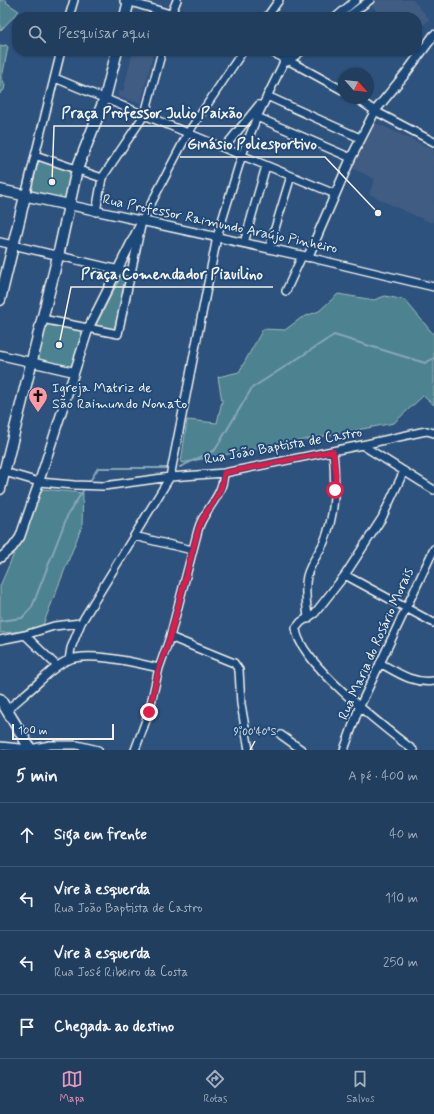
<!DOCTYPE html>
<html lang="pt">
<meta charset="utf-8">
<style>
body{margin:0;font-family:Mynerve,sans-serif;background:#2a4564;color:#f1f3f6}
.compass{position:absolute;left:338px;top:68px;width:36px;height:36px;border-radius:50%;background:#223e5e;box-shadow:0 1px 3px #0004;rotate:117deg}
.scale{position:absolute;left:12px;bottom:10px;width:102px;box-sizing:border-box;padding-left:4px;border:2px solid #f4f1e8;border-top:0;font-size:11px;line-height:14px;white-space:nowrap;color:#f4f1e8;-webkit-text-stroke:3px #1f4a7a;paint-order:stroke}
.stop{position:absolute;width:12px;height:12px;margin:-9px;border:3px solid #e11d48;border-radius:50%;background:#fff}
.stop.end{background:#e11d48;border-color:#fff;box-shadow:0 1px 4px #0008}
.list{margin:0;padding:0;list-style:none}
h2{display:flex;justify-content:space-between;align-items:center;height:52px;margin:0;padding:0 16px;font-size:17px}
h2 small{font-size:13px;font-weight:400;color:#a2aebc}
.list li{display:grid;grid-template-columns:26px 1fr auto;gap:12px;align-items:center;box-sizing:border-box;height:64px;padding:0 16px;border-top:1px solid #3f5773}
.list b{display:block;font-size:15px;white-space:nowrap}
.list p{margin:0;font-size:13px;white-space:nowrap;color:#a2aebc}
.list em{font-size:13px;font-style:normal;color:#a2aebc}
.icon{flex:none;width:22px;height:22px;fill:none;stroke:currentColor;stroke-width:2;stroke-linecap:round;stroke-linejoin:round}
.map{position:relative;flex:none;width:434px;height:750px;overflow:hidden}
.search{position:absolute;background:#223e5e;box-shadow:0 1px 3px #0004;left:12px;right:12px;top:12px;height:44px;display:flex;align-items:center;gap:10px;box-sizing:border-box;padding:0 14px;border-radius:16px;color:#a2aebc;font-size:15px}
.sheet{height:308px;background:#223e5e}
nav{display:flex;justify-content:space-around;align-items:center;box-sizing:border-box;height:56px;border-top:1px solid #3f5773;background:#223e5e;font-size:11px;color:#a2aebc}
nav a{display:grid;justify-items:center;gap:2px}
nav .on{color:#e797bd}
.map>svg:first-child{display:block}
</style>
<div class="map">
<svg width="434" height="750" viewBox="0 0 434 750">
<rect width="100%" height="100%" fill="#2e527e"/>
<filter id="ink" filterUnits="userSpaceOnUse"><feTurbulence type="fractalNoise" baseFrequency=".025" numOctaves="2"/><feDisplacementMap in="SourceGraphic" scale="8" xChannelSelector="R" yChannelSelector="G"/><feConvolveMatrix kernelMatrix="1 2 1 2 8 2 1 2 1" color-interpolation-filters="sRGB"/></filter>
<g filter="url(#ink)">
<path fill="#405c83" d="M 376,0 L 413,0 L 429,19 L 417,33 L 417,17 L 381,17 L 371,4 Z
M 133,51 L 154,51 L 141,103 L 118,97 L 119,91 L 123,92 Z
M 374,122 L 434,150 L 434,219 L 432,223 L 400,209 L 369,194 L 375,179 L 352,168 Z"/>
<path fill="#4e8390" stroke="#a1babc" d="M 0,0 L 6,0 L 7,3 L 19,11 L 0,31 Z
M 6,45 L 8,47 L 2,78 L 5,85 L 4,90 L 0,94 L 0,46 Z
M 41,160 L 68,170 L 72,173 L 66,199 L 37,194 L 31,190 L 38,163 Z
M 121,276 L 127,277 L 114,329 L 96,325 Z
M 338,294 L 374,300 L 385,296 L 405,300 L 434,335 L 434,405 L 423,396 L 394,423 L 181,463 L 187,420 L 217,423 L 222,401 L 218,377 L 239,372 L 263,329 L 285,330 L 301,318 L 319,311 Z
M 45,324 L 83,331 L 71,367 L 37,359 Z
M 42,489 L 83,493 L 82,526 L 41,630 L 0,633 L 0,586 Z"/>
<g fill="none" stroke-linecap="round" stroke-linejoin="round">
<path stroke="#87a7b9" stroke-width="2" d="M 180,467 L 215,450 L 252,388 L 334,335 L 425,363 L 434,358
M 90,481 L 98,468 L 169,468
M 0,621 L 22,618 L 32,607 L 68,514 L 83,491"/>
<defs>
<path id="minor" d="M 124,0 L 180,17
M 69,17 L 74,0
M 170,17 L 177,0
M 267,17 L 279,0
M 336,17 L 356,0
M 347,17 L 370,0
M 269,51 L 284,58 L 344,91
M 287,62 L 302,51
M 55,78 L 335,194
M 267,96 L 360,138
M 356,98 L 375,111 L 434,142
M 257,117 L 351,158
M 224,148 L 259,105
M 35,155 L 102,178
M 25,196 L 61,51
M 96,212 L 102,178 L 145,114 L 162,51
M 0,242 L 132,273
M 244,243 L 266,166
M 269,248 L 291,176
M 308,257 L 434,287
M 286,291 L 302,256
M 42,319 L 118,334 L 142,221 L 188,133 L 243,51
M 362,445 L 434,490
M 1,471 L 39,482 L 74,485 L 104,486 L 170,477 L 224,473 L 362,445 L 421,432 L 427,431 L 434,433
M 404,471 L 382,518 L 345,575 L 315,613 L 301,622 L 296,628 C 297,661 386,729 413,750
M 134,536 L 192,550
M 345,575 L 434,623
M 308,619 C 307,605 304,589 307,576 C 310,564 319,553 324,542 C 336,514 336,481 333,451
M 25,635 L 54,626 L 81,623
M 170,637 L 234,663 L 239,670 L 241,704 L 249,750
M 0,640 L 25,635 L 57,666
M 69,660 L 71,648 L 81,623 L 170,477 L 217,237 L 242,155 L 257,117 L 283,64 L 284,58 L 293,51
M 380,663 C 398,673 413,684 434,681
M 6,711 C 17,701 28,692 39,682 C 48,674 56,665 68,660 C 89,651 136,663 159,668
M 281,735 L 302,750
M 0,746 L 30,749 L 50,745 L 77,745 L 98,750
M 135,750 L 149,712 L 159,668 L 170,637 L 197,534 C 198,530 199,526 201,522 C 210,504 223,494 224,473
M 344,750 L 359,708 L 434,549"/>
<path id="tertiary" d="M 69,205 L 308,257 L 351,158 L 375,111 L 406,73 L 434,35
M 0,355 L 74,372
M 0,558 L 12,548 L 20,537 L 39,482 L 89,327 L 142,221"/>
<path id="secondary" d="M 125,17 L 129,0
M 0,190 L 69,205
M 0,300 L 25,196
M 0,489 L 58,256 L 77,169 L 105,98 L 117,51
M 0,699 L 31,750"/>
</defs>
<use href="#minor" stroke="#f4f1e8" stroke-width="10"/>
<use href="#tertiary" stroke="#f4f1e8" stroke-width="11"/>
<use href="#secondary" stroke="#f4f1e8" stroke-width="13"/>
<use href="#minor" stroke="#1f4a7a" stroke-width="7"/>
<use href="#tertiary" stroke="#1f4a7a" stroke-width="8"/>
<use href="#secondary" stroke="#1f4a7a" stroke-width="10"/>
</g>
</g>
<g fill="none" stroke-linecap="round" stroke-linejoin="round" filter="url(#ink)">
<path stroke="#e11d48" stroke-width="5" d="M 149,712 L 159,668 L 170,637 L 197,534 C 198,530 199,526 201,522 C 210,504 223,494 224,473 L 333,451 L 336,474 L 335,490"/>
</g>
<path fill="none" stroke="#f4f1e8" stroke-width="1.5" d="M 250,750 L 255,741"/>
<defs>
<symbol id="church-pin" viewBox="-11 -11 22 30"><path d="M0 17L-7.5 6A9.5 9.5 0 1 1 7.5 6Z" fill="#ff9aa2" stroke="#1f4a7a"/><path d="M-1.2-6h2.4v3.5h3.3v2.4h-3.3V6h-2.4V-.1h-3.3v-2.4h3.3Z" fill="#111"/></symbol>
</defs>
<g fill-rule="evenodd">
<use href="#church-pin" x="27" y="385" width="22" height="30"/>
</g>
<g text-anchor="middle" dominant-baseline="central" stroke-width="4" stroke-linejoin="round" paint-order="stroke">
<g font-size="14" fill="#f4f1e8" stroke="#1f4a7a">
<text transform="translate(220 224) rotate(12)">Rua Professor Raimundo Araújo Pinheiro</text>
<text transform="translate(283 446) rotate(-10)">Rua João Baptista de Castro</text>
<text transform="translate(376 644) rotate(-66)">Rua Maria do Rosário Morais</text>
</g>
<g font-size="14" fill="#f4f1e8" stroke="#1f4a7a" text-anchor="start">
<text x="52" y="388">Igreja Matriz de<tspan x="52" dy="16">São Raimundo Nonato</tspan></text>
</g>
</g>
<g font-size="10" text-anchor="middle" fill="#f4f1e8" stroke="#1f4a7a" stroke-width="4" stroke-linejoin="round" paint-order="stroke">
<text x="255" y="735">9°00'40"S</text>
</g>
<path fill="none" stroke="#f4f1e8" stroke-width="1.5" d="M52 182L54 126H250M378 213L325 157H180M59 345L71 287H273"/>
<g fill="#f4f1e8" stroke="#1f4a7a" stroke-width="1.5">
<circle cx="52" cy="182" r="4"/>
<circle cx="378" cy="213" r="4"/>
<circle cx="59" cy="345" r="4"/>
</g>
<g font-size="15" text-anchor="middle" font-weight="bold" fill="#f4f1e8" stroke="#1f4a7a" stroke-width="4" stroke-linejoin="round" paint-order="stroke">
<text x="152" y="118">Praça Professor Julio Paixão</text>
<text x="252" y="149">Ginásio Poliesportivo</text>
<text x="172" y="279">Praça Comendador Piauilino</text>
</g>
</svg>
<svg class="compass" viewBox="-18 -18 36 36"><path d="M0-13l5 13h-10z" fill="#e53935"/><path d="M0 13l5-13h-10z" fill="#a2aebc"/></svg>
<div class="scale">100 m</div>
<div class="stop" style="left:335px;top:490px"></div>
<div class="stop end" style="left:149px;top:712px"></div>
<div class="search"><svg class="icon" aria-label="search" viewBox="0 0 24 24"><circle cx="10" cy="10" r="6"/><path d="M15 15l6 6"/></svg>Pesquisar aqui</div>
</div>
<section class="sheet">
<h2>5 min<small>A pé · 400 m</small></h2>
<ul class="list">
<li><svg class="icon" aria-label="ahead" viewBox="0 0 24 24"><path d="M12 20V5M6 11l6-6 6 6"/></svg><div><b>Siga em frente</b></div><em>40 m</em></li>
<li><svg class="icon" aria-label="left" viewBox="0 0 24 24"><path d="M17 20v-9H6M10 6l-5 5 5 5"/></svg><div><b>Vire à esquerda</b><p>Rua João Baptista de Castro</p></div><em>110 m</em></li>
<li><svg class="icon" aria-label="left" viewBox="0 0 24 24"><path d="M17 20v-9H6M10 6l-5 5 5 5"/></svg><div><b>Vire à esquerda</b><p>Rua José Ribeiro da Costa</p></div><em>250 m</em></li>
<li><svg class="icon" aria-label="arrive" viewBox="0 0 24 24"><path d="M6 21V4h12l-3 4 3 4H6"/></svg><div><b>Chegada ao destino</b></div></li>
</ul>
</section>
<nav>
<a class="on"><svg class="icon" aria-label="map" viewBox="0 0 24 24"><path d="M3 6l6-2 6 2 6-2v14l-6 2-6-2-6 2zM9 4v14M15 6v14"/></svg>Mapa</a>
<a><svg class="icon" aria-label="directions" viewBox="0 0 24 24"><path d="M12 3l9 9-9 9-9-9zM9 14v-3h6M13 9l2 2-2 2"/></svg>Rotas</a>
<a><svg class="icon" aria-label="saved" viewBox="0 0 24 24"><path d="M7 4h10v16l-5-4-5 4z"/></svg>Salvos</a>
</nav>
